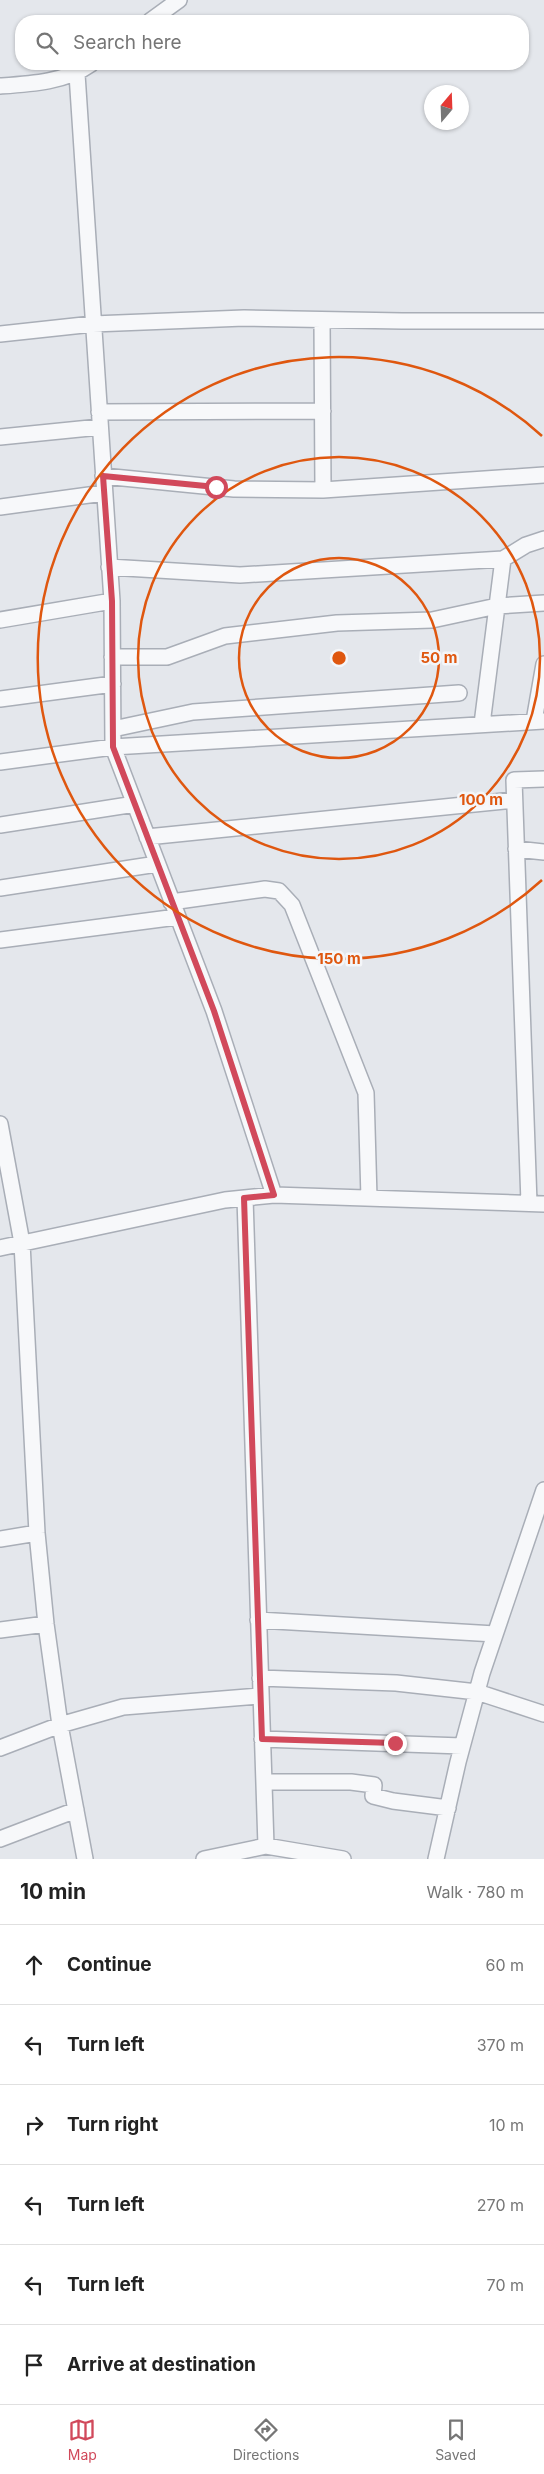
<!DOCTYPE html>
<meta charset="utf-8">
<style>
body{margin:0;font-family:Inter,sans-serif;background:#f2f2f2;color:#222}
.compass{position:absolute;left:424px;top:85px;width:45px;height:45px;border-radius:50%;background:#fff;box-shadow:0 1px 4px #0004;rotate:19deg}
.stop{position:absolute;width:15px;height:15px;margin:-11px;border:4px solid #d1495b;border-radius:50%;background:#fff}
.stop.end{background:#d1495b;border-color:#fff;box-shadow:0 1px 5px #0008}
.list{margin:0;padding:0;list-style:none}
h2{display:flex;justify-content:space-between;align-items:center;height:65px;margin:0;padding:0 20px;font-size:21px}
h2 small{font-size:16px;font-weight:400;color:#767676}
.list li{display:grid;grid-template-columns:32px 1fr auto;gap:15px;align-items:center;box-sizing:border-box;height:80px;padding:0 20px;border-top:1px solid #e0e0e0}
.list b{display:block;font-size:19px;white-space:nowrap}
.list em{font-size:16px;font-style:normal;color:#767676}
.icon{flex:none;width:28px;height:28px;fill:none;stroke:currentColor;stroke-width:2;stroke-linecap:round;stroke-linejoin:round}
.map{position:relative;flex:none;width:544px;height:1859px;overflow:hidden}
.search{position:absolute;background:#fff;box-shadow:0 1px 4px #0004;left:15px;right:15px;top:15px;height:55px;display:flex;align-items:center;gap:12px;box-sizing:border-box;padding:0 18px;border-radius:20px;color:#767676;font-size:19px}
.sheet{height:545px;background:#fff}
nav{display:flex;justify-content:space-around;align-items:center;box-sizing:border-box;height:70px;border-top:1px solid #e0e0e0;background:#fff;font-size:14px;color:#767676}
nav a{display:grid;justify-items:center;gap:2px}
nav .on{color:#d1495b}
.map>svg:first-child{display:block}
</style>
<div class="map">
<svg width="544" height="1859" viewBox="0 0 544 1859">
<rect width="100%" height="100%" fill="#e4e7ec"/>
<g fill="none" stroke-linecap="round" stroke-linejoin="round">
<defs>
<path id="minor" d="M 150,21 L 179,0
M 77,74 L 112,601 L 113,747 L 214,1011 L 274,1195
M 0,86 C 30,84 66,82 91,64
M 322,320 L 323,490
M 0,334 L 93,324 L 244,318 L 402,321 L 544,321
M 99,412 L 323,411
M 0,437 L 100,427
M 103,476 L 234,489 L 323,490 L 544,475
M 0,507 L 104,493
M 109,567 L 240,575 L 503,559 L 526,545 L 544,539
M 0,620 L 112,601
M 112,657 L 167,657 L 225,636 L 337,623 L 432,620 L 497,606 L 544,603
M 0,699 L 113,684
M 534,721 L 544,664
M 482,724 L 503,559
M 113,729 L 193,712 L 459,693
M 0,762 L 113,747 L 544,721
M 0,825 L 135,804
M 147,837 L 514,800
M 516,849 L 544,852
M 0,888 L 157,864
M 171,902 L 265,889 L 279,891 L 292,905 L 366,1093 L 369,1198
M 0,940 L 177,917
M 0,1124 L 22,1243 L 37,1533 L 46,1624 L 60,1725 L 85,1859
M 245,1198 L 266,1846
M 529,1203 L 514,780 L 544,779
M 0,1248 L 225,1200 L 274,1195 L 544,1204
M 0,1539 L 37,1533
M 258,1620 L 495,1634
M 0,1630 L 46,1624
M 260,1678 L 396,1683 L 477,1692 L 544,1714
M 262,1739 L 462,1746
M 0,1748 L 60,1725 L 123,1707 L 260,1696
M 264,1782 L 351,1782 L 374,1785 L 373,1796 L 393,1801 L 448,1808
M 0,1839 L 76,1810
M 204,1859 L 266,1846 L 343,1859
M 436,1859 L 458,1762 L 482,1673 L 544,1490"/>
</defs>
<use href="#minor" stroke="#a9aeb7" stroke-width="18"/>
<use href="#minor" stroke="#f7f8fa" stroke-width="15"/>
</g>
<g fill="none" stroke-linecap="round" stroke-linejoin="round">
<path stroke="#d1495b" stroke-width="6" d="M 216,487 L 103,476 L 112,601 L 113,747 L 214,1011 L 274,1195 L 244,1198 L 262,1739 L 395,1743"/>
</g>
<g fill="none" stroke="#df570f" stroke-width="2.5">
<circle cx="339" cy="658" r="100"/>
<circle cx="339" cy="658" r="201"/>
<path d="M542 880A301 301 0 1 1 542 436"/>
</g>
<circle cx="339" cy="658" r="8" fill="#df570f" stroke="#f4f6f9" stroke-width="2.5"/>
<g font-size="15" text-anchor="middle" font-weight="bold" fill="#df570f" stroke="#f4f6f9" stroke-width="5" stroke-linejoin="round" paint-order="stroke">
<text x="439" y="663">50 m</text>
<text x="481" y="805">100 m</text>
<text x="339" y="964">150 m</text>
</g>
</svg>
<svg class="compass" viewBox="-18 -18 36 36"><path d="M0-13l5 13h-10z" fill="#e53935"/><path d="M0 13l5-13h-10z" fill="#767676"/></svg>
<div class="stop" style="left:216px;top:487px"></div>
<div class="stop end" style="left:395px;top:1743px"></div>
<div class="search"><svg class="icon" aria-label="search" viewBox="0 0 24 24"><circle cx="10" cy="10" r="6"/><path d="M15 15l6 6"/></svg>Search here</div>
</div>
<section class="sheet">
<h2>10 min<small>Walk · 780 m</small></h2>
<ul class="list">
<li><svg class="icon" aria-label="ahead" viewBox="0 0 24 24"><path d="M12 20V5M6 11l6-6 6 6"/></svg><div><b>Continue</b></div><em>60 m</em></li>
<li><svg class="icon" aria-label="left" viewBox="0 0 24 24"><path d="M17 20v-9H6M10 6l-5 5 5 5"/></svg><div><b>Turn left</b></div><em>370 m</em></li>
<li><svg class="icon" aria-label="right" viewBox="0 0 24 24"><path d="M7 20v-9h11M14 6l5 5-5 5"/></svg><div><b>Turn right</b></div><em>10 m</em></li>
<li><svg class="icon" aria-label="left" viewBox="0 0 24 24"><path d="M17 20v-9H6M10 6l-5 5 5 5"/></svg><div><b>Turn left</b></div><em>270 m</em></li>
<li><svg class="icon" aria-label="left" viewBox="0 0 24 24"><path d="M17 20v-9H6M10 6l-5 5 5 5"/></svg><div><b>Turn left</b></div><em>70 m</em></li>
<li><svg class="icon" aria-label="arrive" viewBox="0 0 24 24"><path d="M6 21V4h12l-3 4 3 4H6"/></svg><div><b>Arrive at destination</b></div></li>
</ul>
</section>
<nav>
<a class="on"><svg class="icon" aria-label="map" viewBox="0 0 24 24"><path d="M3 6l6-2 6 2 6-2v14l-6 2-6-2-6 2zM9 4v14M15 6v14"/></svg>Map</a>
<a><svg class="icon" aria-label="directions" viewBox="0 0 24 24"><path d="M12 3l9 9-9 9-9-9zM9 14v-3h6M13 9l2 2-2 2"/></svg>Directions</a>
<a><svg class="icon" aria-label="saved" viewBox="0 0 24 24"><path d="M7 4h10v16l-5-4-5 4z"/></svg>Saved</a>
</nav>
